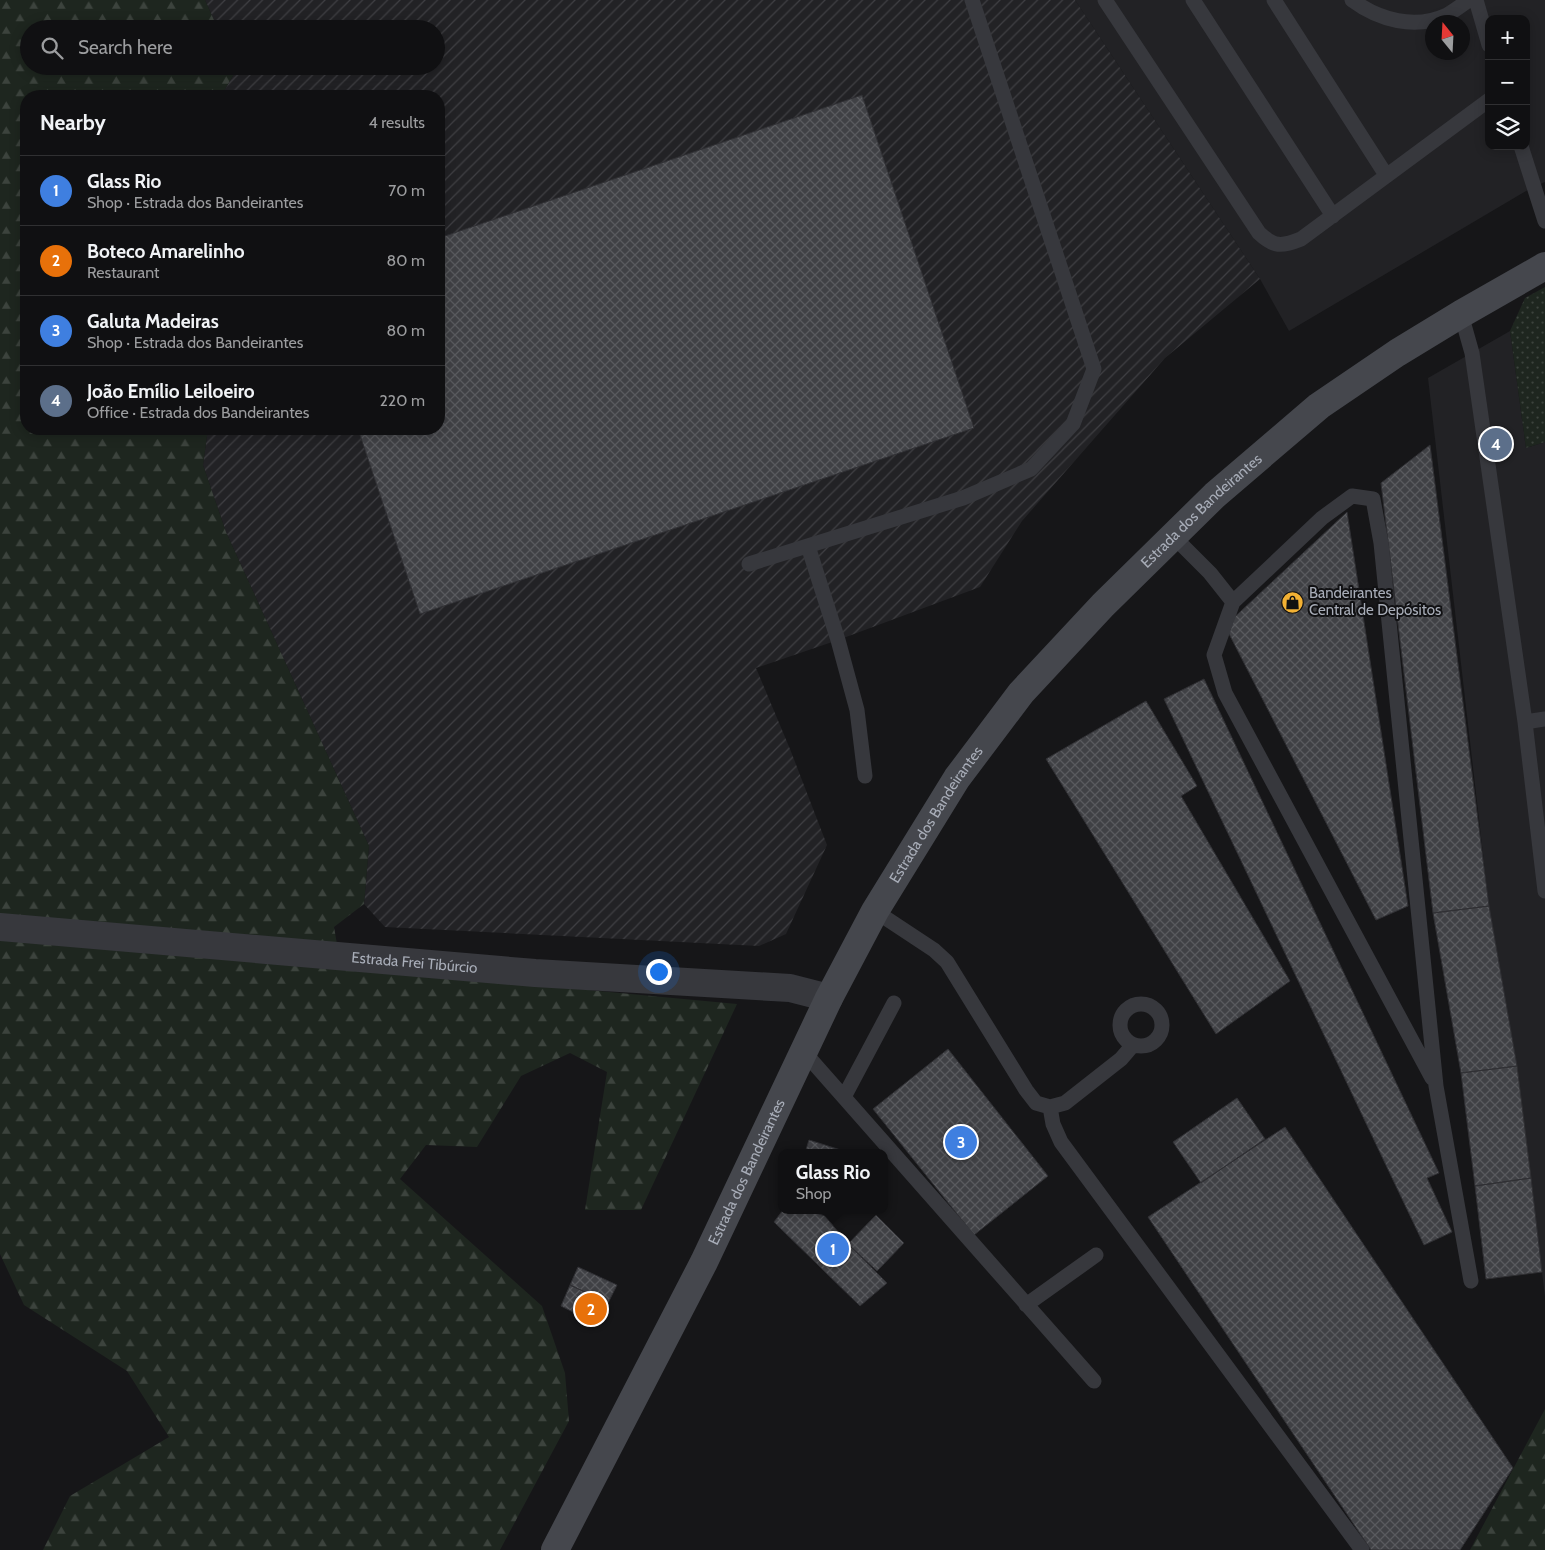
<!DOCTYPE html>
<meta charset="utf-8">
<style>
body{margin:0;font-family:Cabin,sans-serif;background:#19191b;color:#f1f3f6}
.controls{position:absolute;right:15px;top:15px;display:grid;overflow:hidden;border-radius:10px;box-shadow:0 2px 12px #0003}
.controls button{width:45px;height:45px;display:grid;place-items:center;padding:0;border:0;border-bottom:1px solid #303032;background:#101012;color:#f1f3f6;font:25px sans-serif}
.compass{position:absolute;left:1425px;top:15px;width:45px;height:45px;border-radius:50%;background:#101012;box-shadow:0 2px 12px #0003;rotate:342deg}
.you{position:absolute;left:658px;top:971px;width:18px;height:18px;margin:-12px;border:4px solid #fff;border-radius:50%;background:#1a73e8;box-shadow:0 0 0 8px #1a73e833}
.badge{display:grid;place-items:center;width:32px;height:32px;border-radius:50%;background:#f2b134;color:#fff;font-size:16px;font-weight:700}
.pin{position:absolute;translate:-50% -50%;border:2px solid #fff;box-shadow:0 1px 5px #0006}
.popup{position:absolute;left:778px;top:1149px;width:110px;height:65px;box-sizing:border-box;display:grid;place-content:center;border-radius:10px;background:#101012;filter:drop-shadow(0 1px 4px #0005);font-size:16px;white-space:nowrap;color:#9c9d9f}
.popup b{font-size:19px;color:#f1f3f6}
.popup::after{content:'';position:absolute;left:50%;top:100%;margin-left:-10px;border:10px solid transparent;border-top-color:#101012}
.list{margin:0;padding:0;list-style:none}
h2{display:flex;justify-content:space-between;align-items:center;height:65px;margin:0;padding:0 20px;font-size:21px}
h2 small{font-size:16px;font-weight:400;color:#9c9d9f}
.list li{display:grid;grid-template-columns:32px 1fr auto;gap:15px;align-items:center;box-sizing:border-box;height:70px;padding:0 20px;border-top:1px solid #303032}
.list b{display:block;font-size:19px;white-space:nowrap}
.list p{margin:0;font-size:16px;white-space:nowrap;color:#9c9d9f}
.list em{font-size:16px;font-style:normal;color:#9c9d9f}
.icon{flex:none;width:28px;height:28px;fill:none;stroke:currentColor;stroke-width:2;stroke-linecap:round;stroke-linejoin:round}
.map{position:relative;flex:none;width:1545px;height:1550px;overflow:hidden}
.search{position:absolute;background:#101012;box-shadow:0 2px 12px #0003;left:20px;top:20px;width:425px;height:55px;display:flex;align-items:center;gap:12px;box-sizing:border-box;padding:0 18px;border-radius:28px;color:#9c9d9f;font-size:19px}
.panel{position:absolute;background:#101012;box-shadow:0 2px 12px #0003;left:20px;top:90px;width:425px;height:345px;border-radius:20px}
.map>svg:first-child{display:block}
</style>
<div class="map">
<svg width="1545" height="1550" viewBox="0 0 1545 1550">
<defs>
<pattern id="industrial-furrows" width="10" height="10" patternUnits="userSpaceOnUse" patternTransform="scale(1.25)"><rect width="10" height="10" fill="#222225"/><path d="M-1 1l2-2M0 10L10 0M9 11l2-2" fill="none" stroke="#3f3f43"/></pattern>
<pattern id="grass-dots" width="8" height="8" patternUnits="userSpaceOnUse" patternTransform="scale(1.25)"><rect width="8" height="8" fill="#1e261f"/><path d="M2 2h.1M6 6h.1" fill="none" stroke="#3c433d" stroke-width="1.8" stroke-linecap="round"/></pattern>
<pattern id="forest-firs" width="22" height="20" patternUnits="userSpaceOnUse" patternTransform="scale(1.25)"><rect width="22" height="20" fill="#1e261f"/><path d="M5 1l3.5 6h-7zM16 11l3.5 6h-7z" fill="#3c433d"/></pattern>
<pattern id="building-cross-hatch" width="8" height="8" patternUnits="userSpaceOnUse" patternTransform="scale(1.25)"><rect width="8" height="8" fill="#404145"/><path d="M0 0l8 8M0 8l8-8" fill="none" stroke="#595a5e"/></pattern>
</defs>
<rect width="100%" height="100%" fill="#161618"/>
<path fill="#222225" fill-rule="evenodd" d="M 1075,0 L 1545,0 L 1545,182 L 1531,188 L 1289,331 L 1260,279 ZM 1489,19 L 1526,19 L 1526,146 L 1489,146 ZM 1432,22 L 1462,22 L 1462,52 L 1432,52 Z
M 1510,331 L 1526,448 L 1545,442 L 1545,1297 L 1517,1066 L 1489,906 L 1428,378 Z"/>
<path fill="url(#industrial-furrows)" d="M 205,0 L 1075,0 L 1260,279 L 1165,358 L 1022,521 L 980,587 L 838,640 L 756,668 L 790,749 L 827,845 L 786,934 L 759,946 L 385,927 L 364,904 L 369,846 L 226,532 L 203,465 L 208,429 L 439,429 L 439,96 L 221,96 L 234,74 L 231,66 L 436,66 L 436,29 L 218,29 Z"/>
<path fill="url(#grass-dots)" d="M 1545,287 L 1545,442 L 1526,448 L 1510,331 L 1525,298 Z"/>
<path fill="url(#forest-firs)" d="M 0,0 L 205,0 L 218,29 L 29,29 L 29,66 L 231,66 L 234,74 L 221,96 L 26,96 L 26,429 L 208,429 L 203,465 L 226,532 L 369,846 L 364,904 L 334,927 L 341,967 L 737,1004 L 641,1210 L 585,1210 L 607,1072 L 570,1053 L 521,1076 L 477,1147 L 426,1145 L 400,1179 L 542,1306 L 565,1373 L 569,1421 L 500,1550 L 43,1550 L 70,1496 L 169,1437 L 127,1371 L 24,1305 L 0,1254 Z
M 1545,1409 L 1545,1550 L 1470,1550 Z"/>
<path fill="url(#building-cross-hatch)" stroke="#303034" d="M 862,95 L 974,428 L 420,614 L 358,429 L 439,429 L 439,238 Z
M 1430,445 L 1489,906 L 1433,913 L 1381,483 Z
M 1347,512 L 1408,906 L 1376,920 L 1225,626 Z
M 1204,679 L 1439,1173 L 1427,1178 L 1452,1232 L 1424,1245 L 1164,699 Z
M 1146,701 L 1197,786 L 1181,796 L 1290,981 L 1216,1034 L 1046,759 Z
M 1489,906 L 1517,1066 L 1461,1073 L 1433,913 Z
M 948,1049 L 1048,1176 L 974,1235 L 873,1109 Z
M 1517,1066 L 1531,1178 L 1475,1186 L 1461,1073 Z
M 1237,1098 L 1265,1139 L 1201,1183 L 1173,1142 Z
M 1285,1127 L 1513,1468 L 1460,1550 L 1371,1550 L 1148,1217 Z
M 809,1140 L 847,1152 L 846,1153 L 805,1153 Z
M 1531,1178 L 1542,1272 L 1486,1279 L 1475,1186 Z
M 783,1210 L 807,1210 L 825,1216 L 848,1244 L 887,1283 L 860,1306 L 774,1222 Z
M 876,1215 L 904,1243 L 877,1271 L 848,1244 Z
M 578,1267 L 617,1285 L 608,1303 L 570,1285 Z
M 570,1285 L 608,1303 L 597,1324 L 561,1306 Z"/>
<g fill="none" stroke-linecap="round" stroke-linejoin="round">
<path stroke="#37383d" stroke-width="15" d="M 1105,0 L 1259,233 C 1274,247 1281,247 1301,239 L 1489,100
M 1193,0 L 1333,216
M 1274,0 L 1386,175
M 1352,0 C 1379,20 1415,30 1447,15 C 1454,11 1462,5 1469,0
M 1476,0 L 1489,45
M 1521,146 L 1545,221
M 1461,314 L 1472,353 L 1525,722 L 1545,891
M 1173,536 L 1210,573 L 1233,602 L 1322,518 L 1352,496 L 1373,499 L 1381,543 L 1436,1086 L 1471,1281
M 808,546 L 838,640 L 857,710 L 865,776
M 749,564 L 963,498 L 1031,469 L 1073,424 L 1094,369 L 972,0
M 1233,602 L 1214,655 L 1225,693 L 1432,1078
M 1525,722 L 1545,719
M 875,911 L 934,950 L 947,962 L 1026,1090 L 1036,1103 L 1050,1107 L 1065,1103 L 1121,1059 L 1133,1045
M1120 1025a21 21 0 1 1 42 0a21 21 0 1 1-42 0Z
M 804,1052 L 1094,1381
M 844,1097 L 894,1003
M 1050,1107 L 1053,1124 L 1061,1142 L 1362,1550
M 1026,1305 L 1096,1255"/>
<path stroke="#37383d" stroke-width="28" id="s1" d="M 0,927 L 535,973 L 790,988 L 829,998"/>
<path stroke="#45474d" stroke-width="28" id="s2" d="M 555,1550 L 704,1262 L 829,998 L 875,911 L 957,778 L 1021,693 L 1103,605 L 1215,495 L 1319,406 L 1397,353 L 1461,314 L 1545,266"/>
</g>
<defs>
<symbol id="shop-disc" viewBox="-11 -11 22 22"><circle r="9.5" fill="#f2b134" stroke="#111113"/><path d="M-5-2.5h2.3a2.7 3.5 0 0 1 5.4 0H5L5.5 6h-11ZM-1.5-2.5h3a1.5 2.3 0 0 0-3 0Z" fill="#111"/></symbol>
</defs>
<g fill-rule="evenodd">
<use href="#shop-disc" x="1280" y="590" width="25" height="25"/>
</g>
<g text-anchor="middle" dominant-baseline="central" stroke-width="4" stroke-linejoin="round" paint-order="stroke">
<g font-size="15" fill="#a8adb8" stroke="#111113">
<text stroke="none"><textPath href="#s2" startOffset="1234">Estrada dos Bandeirantes</textPath></text>
<text stroke="none"><textPath href="#s2" startOffset="829">Estrada dos Bandeirantes</textPath></text>
<text stroke="none"><textPath href="#s1" startOffset="416">Estrada Frei Tibúrcio</textPath></text>
<text stroke="none"><textPath href="#s2" startOffset="424">Estrada dos Bandeirantes</textPath></text>
</g>
<g font-size="15" fill="#a8adb8" stroke="#111113" text-anchor="start">
<text x="1309" y="593">Bandeirantes<tspan x="1309" dy="17">Central de Depósitos</tspan></text>
</g>
</g>
</svg>
<div class="controls">
<button>+</button>
<button>−</button>
<button><svg class="icon" aria-label="layers" viewBox="0 0 24 24"><path d="M12 4l9 5-9 5-9-5zM3 14l9 5 9-5"/></svg></button>
</div>
<svg class="compass" viewBox="-18 -18 36 36"><path d="M0-13l5 13h-10z" fill="#e53935"/><path d="M0 13l5-13h-10z" fill="#9c9d9f"/></svg>
<div class="you"></div>
<div class="pin badge" style="left:833px;top:1249px;background:#3f7fe0">1</div>
<div class="popup"><b>Glass Rio</b>Shop</div>
<div class="pin badge" style="left:591px;top:1309px;background:#e8710a">2</div>
<div class="pin badge" style="left:961px;top:1142px;background:#3f7fe0">3</div>
<div class="pin badge" style="left:1496px;top:444px;background:#5c6f8a">4</div>
<div class="search"><svg class="icon" aria-label="search" viewBox="0 0 24 24"><circle cx="10" cy="10" r="6"/><path d="M15 15l6 6"/></svg>Search here</div>
<section class="panel">
<h2>Nearby<small>4 results</small></h2>
<ul class="list">
<li><span class="badge" style="background:#3f7fe0">1</span><div><b>Glass Rio</b><p>Shop · Estrada dos Bandeirantes</p></div><em>70 m</em></li>
<li><span class="badge" style="background:#e8710a">2</span><div><b>Boteco Amarelinho</b><p>Restaurant</p></div><em>80 m</em></li>
<li><span class="badge" style="background:#3f7fe0">3</span><div><b>Galuta Madeiras</b><p>Shop · Estrada dos Bandeirantes</p></div><em>80 m</em></li>
<li><span class="badge" style="background:#5c6f8a">4</span><div><b>João Emílio Leiloeiro</b><p>Office · Estrada dos Bandeirantes</p></div><em>220 m</em></li>
</ul>
</section>
</div>
